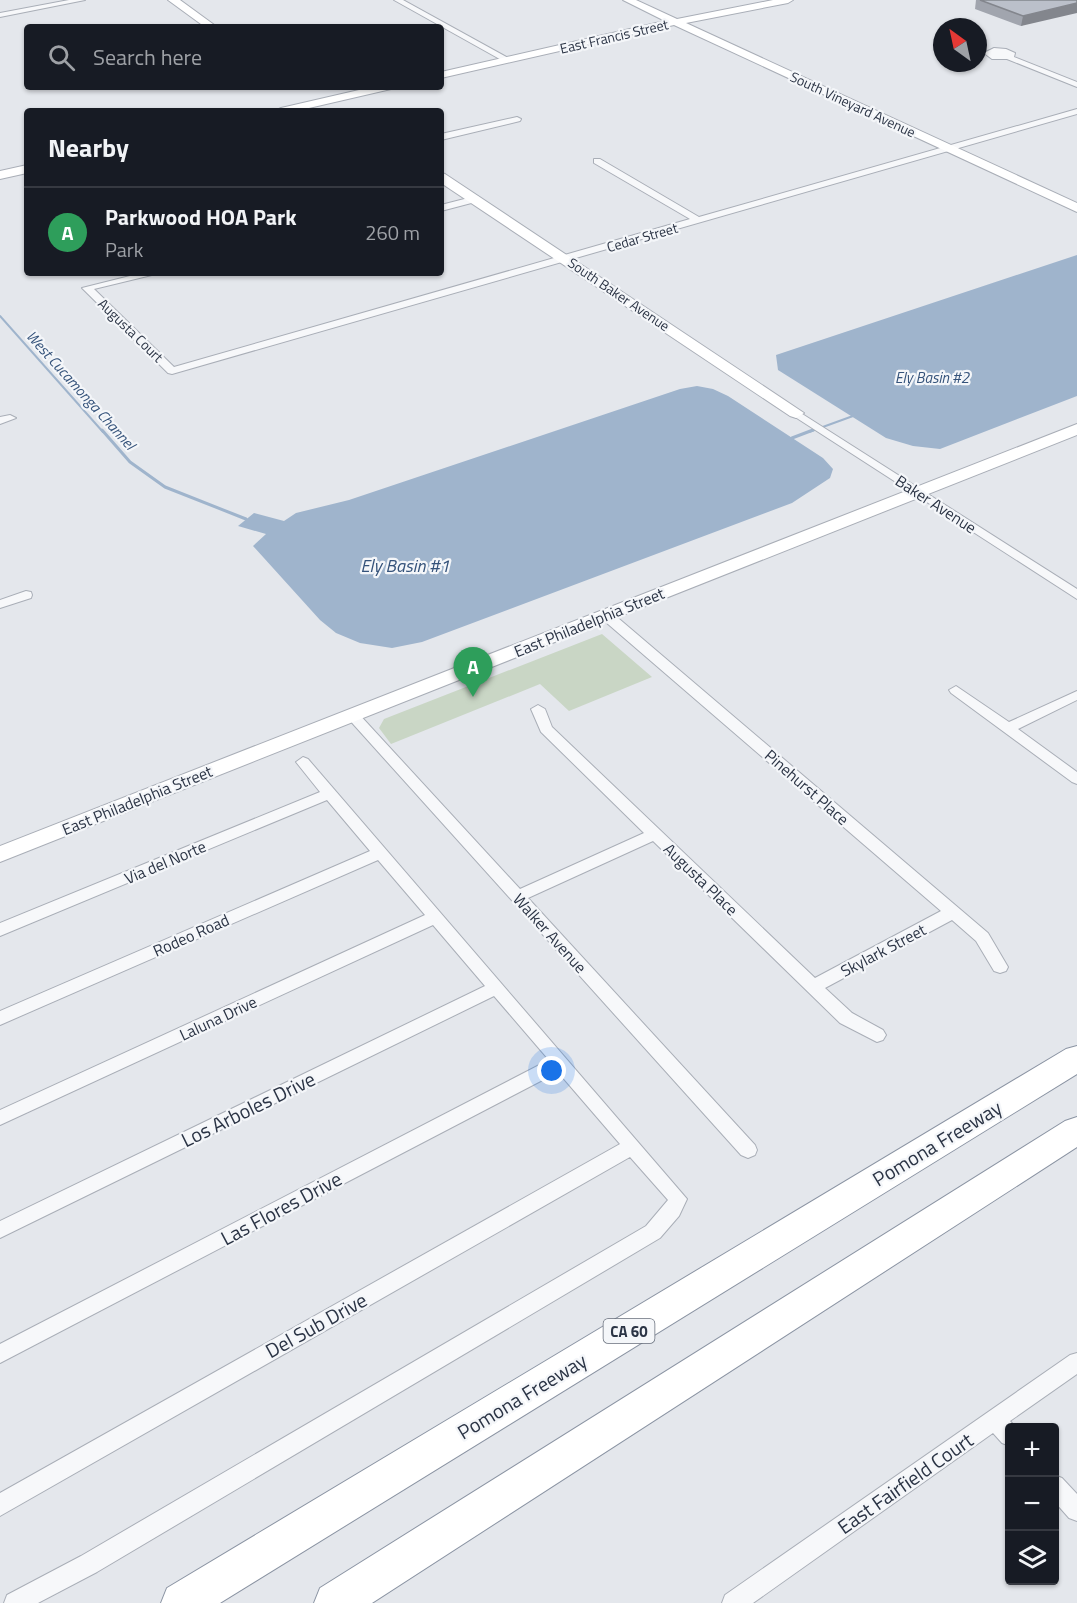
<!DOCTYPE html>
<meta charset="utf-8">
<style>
body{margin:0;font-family:"Titillium Web",sans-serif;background:#20242c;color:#f1f3f6}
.controls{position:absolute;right:18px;bottom:18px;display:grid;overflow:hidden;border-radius:6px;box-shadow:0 2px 4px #0004}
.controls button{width:54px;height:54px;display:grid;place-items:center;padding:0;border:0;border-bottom:2px solid #363941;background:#171b24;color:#f1f3f6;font:30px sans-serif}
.compass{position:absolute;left:933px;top:18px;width:54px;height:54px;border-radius:50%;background:#171b24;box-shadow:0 2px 4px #0004;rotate:327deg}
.you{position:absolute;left:552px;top:1071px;width:21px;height:21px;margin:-15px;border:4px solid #fff;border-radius:50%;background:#1a73e8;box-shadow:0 0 0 9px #1a73e833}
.badge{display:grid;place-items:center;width:39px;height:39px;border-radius:50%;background:#0b8043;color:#fff;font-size:20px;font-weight:700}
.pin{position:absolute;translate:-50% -50px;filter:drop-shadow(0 2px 3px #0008)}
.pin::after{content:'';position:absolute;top:32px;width:21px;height:18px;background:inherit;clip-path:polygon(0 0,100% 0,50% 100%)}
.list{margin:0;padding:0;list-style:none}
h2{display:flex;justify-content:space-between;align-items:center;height:78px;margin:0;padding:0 24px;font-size:26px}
h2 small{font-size:20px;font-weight:400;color:#9ea1a6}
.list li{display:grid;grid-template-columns:39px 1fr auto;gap:18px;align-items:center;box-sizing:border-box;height:90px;padding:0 24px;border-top:2px solid #363941}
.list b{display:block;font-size:22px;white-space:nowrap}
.list p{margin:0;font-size:20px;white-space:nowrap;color:#9ea1a6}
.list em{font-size:20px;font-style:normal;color:#9ea1a6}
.icon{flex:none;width:33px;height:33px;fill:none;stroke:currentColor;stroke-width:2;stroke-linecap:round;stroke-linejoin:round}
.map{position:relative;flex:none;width:1077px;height:1603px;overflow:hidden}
.search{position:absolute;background:#171b24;box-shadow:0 2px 4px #0004;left:24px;top:24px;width:420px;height:66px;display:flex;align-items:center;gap:15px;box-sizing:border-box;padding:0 21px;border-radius:6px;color:#9ea1a6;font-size:22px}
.panel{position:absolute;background:#171b24;box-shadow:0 2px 4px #0004;left:24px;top:108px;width:420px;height:168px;border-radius:6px}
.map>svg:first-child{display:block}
</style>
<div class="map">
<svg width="1077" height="1603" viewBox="0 0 1077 1603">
<rect width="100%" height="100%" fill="#e4e7ec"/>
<path fill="#c9d6c5" d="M 602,634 L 652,677 L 569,711 L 540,684 L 391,744 L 379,728 L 384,719 Z"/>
<path fill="#9fb4cc" d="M 1077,255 L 1077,396 L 940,449 L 913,446 L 886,438 L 778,370 L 776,355 Z
M 697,386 L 713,389 L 728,396 L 823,458 L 833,469 L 830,478 L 792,503 L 422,642 L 392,648 L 360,643 L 336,633 L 320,620 L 253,546 L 266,534 L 238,526 L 254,513 L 284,521 L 296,513 L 349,500 L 680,389 Z"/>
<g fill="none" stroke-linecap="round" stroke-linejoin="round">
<path stroke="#9fb4cc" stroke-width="2" d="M 0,316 L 103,432
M 809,432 L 853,416"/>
<path stroke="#9fb4cc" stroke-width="3" d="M 102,430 L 130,462 L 165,487 L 246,519
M 792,438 L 813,430"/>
<defs>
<path id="street" d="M 69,0 L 85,0 L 0,17 L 0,13 Z
M 394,0 L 403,0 L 512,60 L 505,62 Z
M 994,48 L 1006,49 L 1015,53 L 1014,57 L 1077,82 L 1077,87 L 1007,59 L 992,59 L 984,53 Z
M 1077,109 L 1077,114 L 172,374 L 168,373 L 82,288 L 142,273 L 160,273 L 94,289 L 174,367 L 690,219 L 594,163 L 594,159 L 600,159 L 699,217 Z
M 517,117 L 521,119 L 520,121 L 441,140 L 441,134 Z
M 476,196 L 479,197 L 479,201 L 441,211 L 441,205 Z
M 796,410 L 1077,589 L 1077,599 L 792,415 L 792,411 Z
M 10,415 L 16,418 L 0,424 L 0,417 Z
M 26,591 L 31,592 L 32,595 L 31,598 L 0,608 L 0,600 Z
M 606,611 L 611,612 L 988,933 L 1008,967 L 1006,971 L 1000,973 L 994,971 L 976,941 L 952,920 L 825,988 L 852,1013 L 883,1030 L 886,1035 L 883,1040 L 877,1042 L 840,1023 L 653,841 L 528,898 L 755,1145 L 757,1150 L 755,1155 L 748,1158 L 741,1155 L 345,715 L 347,712 L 357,712 L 520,889 L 644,833 L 541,732 L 531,709 L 538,705 L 545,709 L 552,727 L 815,978 L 941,911 L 601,618 L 599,615 Z
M 956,686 L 1009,722 L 1077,691 L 1077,700 L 1018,729 L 1077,772 L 1077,784 L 1072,782 L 951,693 L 949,690 Z
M 303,757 L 308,759 L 687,1199 L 679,1216 L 660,1238 L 97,1572 L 38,1603 L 4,1603 L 7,1595 L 81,1556 L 646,1226 L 668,1200 L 630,1157 L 0,1516 L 0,1493 L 620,1144 L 558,1072 L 0,1363 L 0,1344 L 549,1060 L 494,996 L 0,1238 L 0,1221 L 485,986 L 433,925 L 0,1125 L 0,1110 L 425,915 L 378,860 L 0,1025 L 0,1011 L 370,851 L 327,800 L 0,936 L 0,923 L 320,792 L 296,762 Z
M 1077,1353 L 1077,1374 L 1010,1421 L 1016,1428 L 1010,1428 L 1010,1446 L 1002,1443 L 993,1433 L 753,1603 L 722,1603 L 725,1595 L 1070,1355 Z
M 1054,1475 L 1062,1478 L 1077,1494 L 1077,1521 L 1069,1518 L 1054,1501 Z"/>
<path id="secondary" d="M 168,0 L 180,0 L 217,27 L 205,27 Z
M 623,0 L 636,0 L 677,19 L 773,0 L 793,0 L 788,3 L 686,23 L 1077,203 L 1077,212 L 674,25 L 441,78 L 441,72 L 665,21 Z
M 372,87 L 393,87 L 391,89 L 296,111 L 275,111 L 281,108 Z
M 27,165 L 27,173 L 0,179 L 0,171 Z
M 441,173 L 445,174 L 804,413 L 796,418 L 790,416 L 441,183 Z
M 1077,424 L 1077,435 L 0,862 L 0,846 Z"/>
<path id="highway" d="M 1077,1046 L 1077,1074 L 220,1603 L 161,1603 L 167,1588 L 1066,1049 Z
M 1077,1117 L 1077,1147 L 372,1603 L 314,1603 L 320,1588 L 1065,1121 Z"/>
</defs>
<use href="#street" stroke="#a9aeb7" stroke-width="2"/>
<use href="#secondary" stroke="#a9aeb7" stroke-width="2"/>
<use href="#highway" stroke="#8b94a3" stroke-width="2"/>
<use href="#street" fill="#f7f8fa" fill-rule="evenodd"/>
<use href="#secondary" fill="#fff" fill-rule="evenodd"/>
<use href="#highway" fill="#fff" fill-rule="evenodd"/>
</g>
<path fill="#a1a5ae" d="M 976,0 L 1077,0 L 1021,26 L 975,9 Z"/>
<path fill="#83868d" d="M 1077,3 L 1077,13 L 1021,26 L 1023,16 Z"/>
<path fill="#bbc0ca" stroke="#83868d" stroke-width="1.5" d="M 980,0 L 1077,0 L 1077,3 L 1023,16 Z"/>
<g text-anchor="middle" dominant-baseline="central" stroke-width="4.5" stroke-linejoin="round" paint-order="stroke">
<g font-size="14" fill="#2b3445" stroke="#f4f6f9">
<text transform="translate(614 36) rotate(-13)">East Francis Street</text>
<text transform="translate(853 104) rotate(25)">South Vineyard Avenue</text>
<text transform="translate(642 237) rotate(-16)">Cedar Street</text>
<text transform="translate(619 294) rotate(34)">South Baker Avenue</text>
<text transform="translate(131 330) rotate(44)">Augusta Court</text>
</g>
<g font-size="15" font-style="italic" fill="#34527a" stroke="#f4f6f9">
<text x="932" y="377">Ely Basin #2</text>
<text transform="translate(81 390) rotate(48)">West Cucamonga Channel</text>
</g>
<rect fill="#f4f6f9" stroke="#676e7b" stroke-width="1.5" x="603.5" y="1319" width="51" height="24" rx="4.5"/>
<g font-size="15" font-weight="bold" fill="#2b3445">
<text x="629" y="1331">CA 60</text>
</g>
<g font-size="16" fill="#2b3445" stroke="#f4f6f9">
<text transform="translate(936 504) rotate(33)">Baker Avenue</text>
<text transform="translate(589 622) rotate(-22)">East Philadelphia Street</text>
<text transform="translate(807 787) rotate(41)">Pinehurst Place</text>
<text transform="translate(137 800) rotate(-22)">East Philadelphia Street</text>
<text transform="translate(165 862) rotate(-23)">Via del Norte</text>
<text transform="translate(701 879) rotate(44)">Augusta Place</text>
<text transform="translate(550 933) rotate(48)">Walker Avenue</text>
<text transform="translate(191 935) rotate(-24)">Rodeo Road</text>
<text transform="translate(883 950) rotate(-28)">Skylark Street</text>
<text transform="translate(218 1018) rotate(-25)">Laluna Drive</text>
</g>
<g font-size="18" font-style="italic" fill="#34527a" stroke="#f4f6f9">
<text x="405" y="565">Ely Basin #1</text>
</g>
<g font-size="20" fill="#2b3445" stroke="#f4f6f9">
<text transform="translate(248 1109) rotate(-26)">Los Arboles Drive</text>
<text transform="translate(937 1143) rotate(-31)">Pomona Freeway</text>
<text transform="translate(281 1208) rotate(-28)">Las Flores Drive</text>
<text transform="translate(316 1325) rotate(-29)">Del Sub Drive</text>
<text transform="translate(522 1396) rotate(-31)">Pomona Freeway</text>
<text transform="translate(905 1483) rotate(-35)">East Fairfield Court</text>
</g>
</g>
</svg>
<div class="controls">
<button>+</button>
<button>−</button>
<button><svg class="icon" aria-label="layers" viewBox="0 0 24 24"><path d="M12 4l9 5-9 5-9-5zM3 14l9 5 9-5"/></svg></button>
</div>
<svg class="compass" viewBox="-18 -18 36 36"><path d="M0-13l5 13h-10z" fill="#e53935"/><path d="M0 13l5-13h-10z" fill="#9ea1a6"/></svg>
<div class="you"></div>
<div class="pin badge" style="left:473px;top:697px;background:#2e9e5b">A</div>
<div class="search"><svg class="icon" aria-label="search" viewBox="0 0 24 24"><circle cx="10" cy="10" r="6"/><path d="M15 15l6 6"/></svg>Search here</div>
<section class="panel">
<h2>Nearby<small></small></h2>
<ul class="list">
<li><span class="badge" style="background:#2e9e5b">A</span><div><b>Parkwood HOA Park</b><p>Park</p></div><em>260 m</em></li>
</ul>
</section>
</div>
